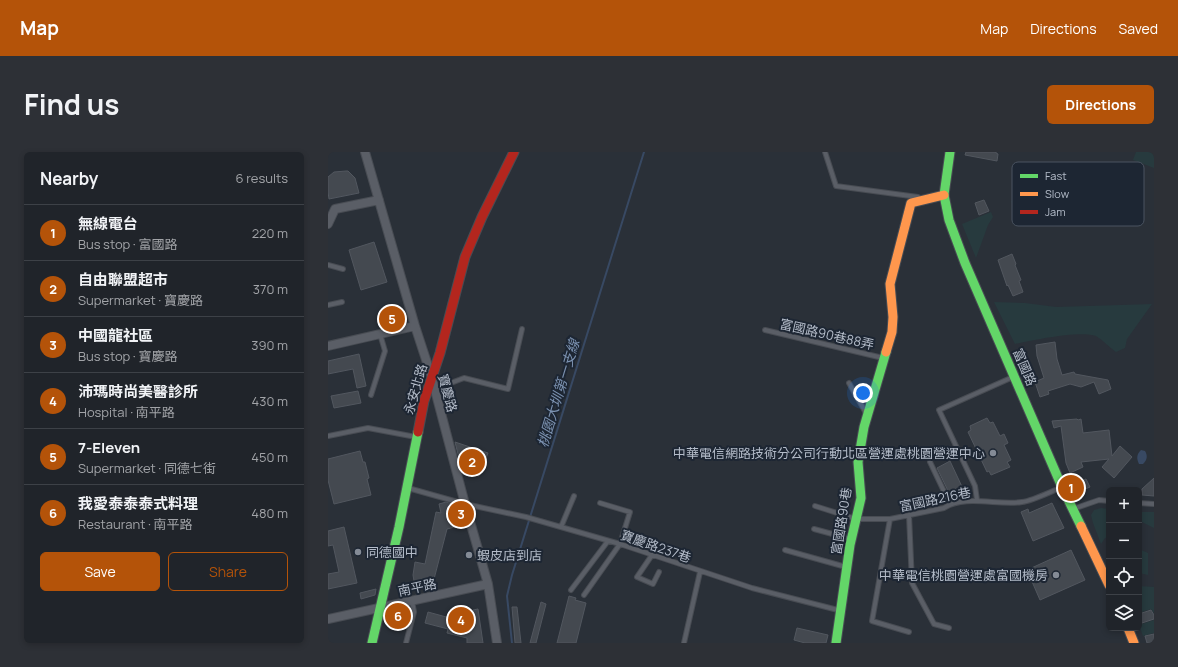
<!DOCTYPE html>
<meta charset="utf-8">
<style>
body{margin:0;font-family:Manrope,"Noto Sans TC",sans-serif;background:#2d3036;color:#f1f3f6}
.controls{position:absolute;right:12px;bottom:12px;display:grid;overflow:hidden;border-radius:6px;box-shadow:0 2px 6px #0003}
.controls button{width:36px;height:36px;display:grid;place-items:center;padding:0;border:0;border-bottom:1px solid #3d4147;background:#20242a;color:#f1f3f6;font:20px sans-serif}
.you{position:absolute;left:535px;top:241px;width:14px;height:14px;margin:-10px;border:3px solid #fff;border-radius:50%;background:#1a73e8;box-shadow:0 0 0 6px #1a73e833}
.badge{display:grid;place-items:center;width:26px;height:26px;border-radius:50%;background:#b45309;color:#fff;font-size:13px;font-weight:700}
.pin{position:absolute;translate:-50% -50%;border:2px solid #fff;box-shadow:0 1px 4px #0006}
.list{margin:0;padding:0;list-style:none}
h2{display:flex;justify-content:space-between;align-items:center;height:52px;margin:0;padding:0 16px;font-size:17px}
h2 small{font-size:13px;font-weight:400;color:#a2a4a8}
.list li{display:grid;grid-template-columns:26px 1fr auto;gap:12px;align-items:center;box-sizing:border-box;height:56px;padding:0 16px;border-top:1px solid #3d4147}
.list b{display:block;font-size:15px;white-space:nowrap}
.list p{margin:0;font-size:13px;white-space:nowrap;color:#a2a4a8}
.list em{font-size:13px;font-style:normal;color:#a2a4a8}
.actions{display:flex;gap:8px;padding:12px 16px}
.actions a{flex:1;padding:9px 0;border:1px solid #b45309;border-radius:6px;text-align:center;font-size:14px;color:#b45309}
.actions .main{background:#b45309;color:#fff}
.icon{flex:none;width:22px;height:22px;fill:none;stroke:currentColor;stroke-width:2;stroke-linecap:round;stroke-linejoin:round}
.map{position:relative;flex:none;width:826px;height:491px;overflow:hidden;border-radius:6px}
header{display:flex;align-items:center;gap:24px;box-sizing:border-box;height:56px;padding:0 20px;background:#b45309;color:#fff}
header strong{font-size:19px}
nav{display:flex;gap:22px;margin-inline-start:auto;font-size:14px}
.intro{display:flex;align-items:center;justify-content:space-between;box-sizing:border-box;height:96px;padding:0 24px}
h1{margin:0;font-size:28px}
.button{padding:10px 18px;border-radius:6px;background:#b45309;color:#fff;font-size:14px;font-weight:700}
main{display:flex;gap:24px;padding:0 24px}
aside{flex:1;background:#20242a;border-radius:6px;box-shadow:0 2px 6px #0003}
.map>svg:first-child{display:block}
</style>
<header>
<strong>Map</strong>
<nav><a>Map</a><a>Directions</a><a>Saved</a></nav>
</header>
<div class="intro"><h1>Find us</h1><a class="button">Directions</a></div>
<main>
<aside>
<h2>Nearby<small>6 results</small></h2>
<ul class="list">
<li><span class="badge">1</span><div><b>無線電台</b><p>Bus stop · 富國路</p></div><em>220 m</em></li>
<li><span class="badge">2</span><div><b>自由聯盟超市</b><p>Supermarket · 寶慶路</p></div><em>370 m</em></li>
<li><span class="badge">3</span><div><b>中國龍社區</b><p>Bus stop · 寶慶路</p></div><em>390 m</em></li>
<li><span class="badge">4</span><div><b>沛瑪時尚美醫診所</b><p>Hospital · 南平路</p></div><em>430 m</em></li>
<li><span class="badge">5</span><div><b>7-Eleven</b><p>Supermarket · 同德七街</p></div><em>450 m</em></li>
<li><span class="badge">6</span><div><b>我愛泰泰泰式料理</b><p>Restaurant · 南平路</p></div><em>480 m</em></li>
</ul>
<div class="actions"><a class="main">Save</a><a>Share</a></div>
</aside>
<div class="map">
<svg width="826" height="491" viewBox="0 0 826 491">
<rect width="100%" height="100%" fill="#2a3038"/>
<path fill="#273a3e" d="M 808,0 L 826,0 L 826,16 L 805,8 Z
M 689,38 L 699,43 L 699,51 L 695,55 L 683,50 Z
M 663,60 L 665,65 L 660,73 L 648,106 L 634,72 Z
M 666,150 L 697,151 L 728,155 L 824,152 L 799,187 L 797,196 L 788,200 C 781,195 775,188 768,184 C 753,178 704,188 687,192 Z
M 773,356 L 781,357 L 781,385 L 777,386 L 773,392 L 765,371 L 763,363 L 766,358 Z
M 813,360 L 826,360 L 826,376 L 812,369 Z
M 811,397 L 820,401 L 820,423 L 811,421 Z
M 811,434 L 826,435 L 826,461 L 823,457 L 811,461 Z
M 826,468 L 826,481 L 815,484 L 811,473 Z"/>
<path fill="#384963" d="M 813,298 L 817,299 C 820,304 819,308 815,312 L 811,312 C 808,306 809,302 813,298 Z"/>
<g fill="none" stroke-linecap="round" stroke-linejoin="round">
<path stroke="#384963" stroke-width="2" d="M 184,491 L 179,444 L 184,423 L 316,0"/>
</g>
<path fill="#444950" stroke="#52575f" d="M 638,0 L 668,0 L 668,1 L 670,2 L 669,9 L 637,3 Z
M 18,19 L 20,19 L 27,26 L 31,41 L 1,47 L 0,40 L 0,25 L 6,20 Z
M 656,48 L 661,59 L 651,63 L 647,51 Z
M 46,90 L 59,130 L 33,138 L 21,98 Z
M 684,102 L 688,112 L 687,113 L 693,128 L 691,129 L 695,140 L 685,144 L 680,133 L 679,134 L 670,108 Z
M 727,190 L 729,207 L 734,223 L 746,220 L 747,222 L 780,228 L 783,237 L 771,242 L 766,230 L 753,235 L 742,232 L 720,239 L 721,242 L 712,245 L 707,230 L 716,226 L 709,204 L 708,193 Z
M 31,202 L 38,234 L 29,236 L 25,217 L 0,222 L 0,209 Z
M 30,239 L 33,251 L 6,256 L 3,244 Z
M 659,266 L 662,271 L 665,270 L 672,284 L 676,282 L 680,291 L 676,293 L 683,308 L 679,310 L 682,315 L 663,323 L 661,319 L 659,320 L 640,280 L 643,278 L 642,274 Z
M 749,267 L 750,268 L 753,267 L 755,281 L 781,278 L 784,304 L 792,294 L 804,305 L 786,326 L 774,315 L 781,307 L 753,310 L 755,315 L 742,321 L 738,311 L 733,274 L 726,276 L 724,269 Z
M 127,290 L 160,301 L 151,324 L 134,318 Z
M 32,299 L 35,310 L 37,310 L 41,326 L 39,327 L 43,343 L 6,352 L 0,328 L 0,307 Z
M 622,309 L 636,339 L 623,345 L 609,316 Z
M 826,326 L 826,344 L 814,343 L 814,337 Z
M 758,327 L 762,335 L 750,340 L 746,332 Z
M 118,350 L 124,352 L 131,374 L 119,377 L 105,431 L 87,435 L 85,423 L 87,410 L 97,412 L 108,360 L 113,361 L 111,352 Z
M 724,351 L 736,376 L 705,389 L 693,360 L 700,357 L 701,361 Z
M 16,375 L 29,431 L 0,437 L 0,422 L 11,420 L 5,393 L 0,394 L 0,379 Z
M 743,398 L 757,428 L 712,448 L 699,418 Z
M 48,437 L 47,443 L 33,447 L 32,441 Z
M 241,444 L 248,446 L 247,448 L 258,451 L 248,491 L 229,491 Z
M 213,450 L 218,452 L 208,491 L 202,491 Z
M 184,455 L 189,455 L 193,491 L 187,491 Z
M 125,456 L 144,461 L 145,458 L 150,457 L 155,491 L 139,491 L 139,486 L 119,481 L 120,477 L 97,471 L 100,460 L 122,466 Z
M 823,458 L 826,463 L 826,467 L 811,472 L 811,462 Z
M 469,476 L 500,483 L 498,491 L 477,491 L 466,488 Z
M 826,482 L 826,491 L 819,491 L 817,484 Z"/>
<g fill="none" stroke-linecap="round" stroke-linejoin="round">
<defs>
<path id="lane" d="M 497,0 L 508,34 L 590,45
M 0,113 L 15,117
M 0,153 L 14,150
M 437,178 L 555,206
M 521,231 L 538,261
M 107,237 L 136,226 L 180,237 L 194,177
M 43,243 L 57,199 L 52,182
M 0,284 L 40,276 L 88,285
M 602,310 L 622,352
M 80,336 L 137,352 L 198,365 L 292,392 L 424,436 L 510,458
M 649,348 L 647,334 L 611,258 L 685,225
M 811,351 L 826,352
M 487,354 L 528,367 L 562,367 L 616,356 C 637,342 671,354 694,350 C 704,349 722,340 732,336
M 745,357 L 771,348 L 781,349
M 581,363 L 584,431 L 606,472 L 621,476
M 562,367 L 544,469 L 581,480
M 233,375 L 246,344
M 486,377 L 523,387
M 457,398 L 518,415
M 324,403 L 309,425 L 325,432 L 331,420
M 243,438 L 280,389
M 256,443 L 292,392 L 302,360 L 272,351
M 78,491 L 86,460 L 84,449
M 356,491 L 372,420"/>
<path id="street" d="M 37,0 L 87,174 L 103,223 L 137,352 L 160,432 L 169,491
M 0,72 L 7,57 L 51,48
M 0,194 L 87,174
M 0,467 L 160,432"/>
<path id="fast" d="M 622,0 L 616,43 L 621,68 L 637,111 L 734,335 L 753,374
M 44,491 L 71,375 L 90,280
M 508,491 L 522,393 L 533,346 L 530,310 L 536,275 L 558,200"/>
<path id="slow" d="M 558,200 L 564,180 L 565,165 L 562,132 L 583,51 L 616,43
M 753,374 L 781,433
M 800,476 L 806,491"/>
<path id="jam" d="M 90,280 L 96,249 L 112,201 L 137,105 L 154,65 L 186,0"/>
</defs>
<use href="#lane" stroke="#484c53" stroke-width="6"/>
<use href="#street" stroke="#484c53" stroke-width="10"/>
<use href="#fast" stroke="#484c53" stroke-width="11"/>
<use href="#slow" stroke="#484c53" stroke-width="11"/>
<use href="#jam" stroke="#484c53" stroke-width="11"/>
<use href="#lane" stroke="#5a5e66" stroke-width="4"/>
<use href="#street" stroke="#5a5e66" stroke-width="8"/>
<use href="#fast" stroke="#63d668" stroke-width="9"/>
<use href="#slow" stroke="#ff974d" stroke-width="9"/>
<use href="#jam" stroke="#b3261e" stroke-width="9"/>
</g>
<g fill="#848b96" stroke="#1d2633" stroke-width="1.5">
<circle cx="665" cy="301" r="4"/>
<circle cx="30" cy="400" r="4"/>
<circle cx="141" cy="403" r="4"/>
<circle cx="728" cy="423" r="4"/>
</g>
<g text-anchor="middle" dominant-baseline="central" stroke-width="4" stroke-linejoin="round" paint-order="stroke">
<g font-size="13" fill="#b4bcc9" stroke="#1d2633">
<text transform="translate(499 182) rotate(13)">富國路90巷88弄</text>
<text transform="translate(697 215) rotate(67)">富國路</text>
<text transform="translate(87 237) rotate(-74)">永安北路</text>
<text transform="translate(120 241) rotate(75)">寶慶路</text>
<text transform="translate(607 347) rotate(-12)">富國路216巷</text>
<text transform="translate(513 369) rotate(-81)">富國路90巷</text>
<text transform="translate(328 394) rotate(19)">寶慶路237巷</text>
<text transform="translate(89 435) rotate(-12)">南平路</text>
</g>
<g font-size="13" fill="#b4bcc9" stroke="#1d2633" text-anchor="end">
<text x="657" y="301">中華電信網路技術分公司行動北區營運處桃園營運中心</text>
<text x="38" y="400" text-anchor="start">同德國中</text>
<text x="149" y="403" text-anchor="start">蝦皮店到店</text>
<text x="720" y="423">中華電信桃園營運處富國機房</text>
</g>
<g font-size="14" font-style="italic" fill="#7c92b1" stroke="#1d2633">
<text transform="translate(230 241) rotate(-73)">桃園大圳第一支線</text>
</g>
</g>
<rect x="684" y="10" width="132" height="64" rx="6" fill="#1d2633" stroke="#4a5360" stroke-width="1"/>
<rect x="692" y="22" width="18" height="4" fill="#63d668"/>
<rect x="692" y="40" width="18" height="4" fill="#ff974d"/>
<rect x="692" y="58" width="18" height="4" fill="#b3261e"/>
<g font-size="11" fill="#b4bcc9">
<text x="717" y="28">Fast</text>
<text x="717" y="46">Slow</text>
<text x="717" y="64">Jam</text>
</g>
</svg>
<div class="controls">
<button>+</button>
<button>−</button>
<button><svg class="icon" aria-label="locate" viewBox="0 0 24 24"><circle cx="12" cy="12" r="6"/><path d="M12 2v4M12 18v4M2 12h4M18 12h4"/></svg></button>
<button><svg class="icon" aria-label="layers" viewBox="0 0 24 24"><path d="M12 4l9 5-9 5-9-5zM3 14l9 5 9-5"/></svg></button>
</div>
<div class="you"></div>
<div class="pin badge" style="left:743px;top:336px">1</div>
<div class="pin badge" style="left:144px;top:310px">2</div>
<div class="pin badge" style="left:133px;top:362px">3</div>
<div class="pin badge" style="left:133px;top:468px">4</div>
<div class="pin badge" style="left:64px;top:167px">5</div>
<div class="pin badge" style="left:70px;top:464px">6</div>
</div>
</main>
